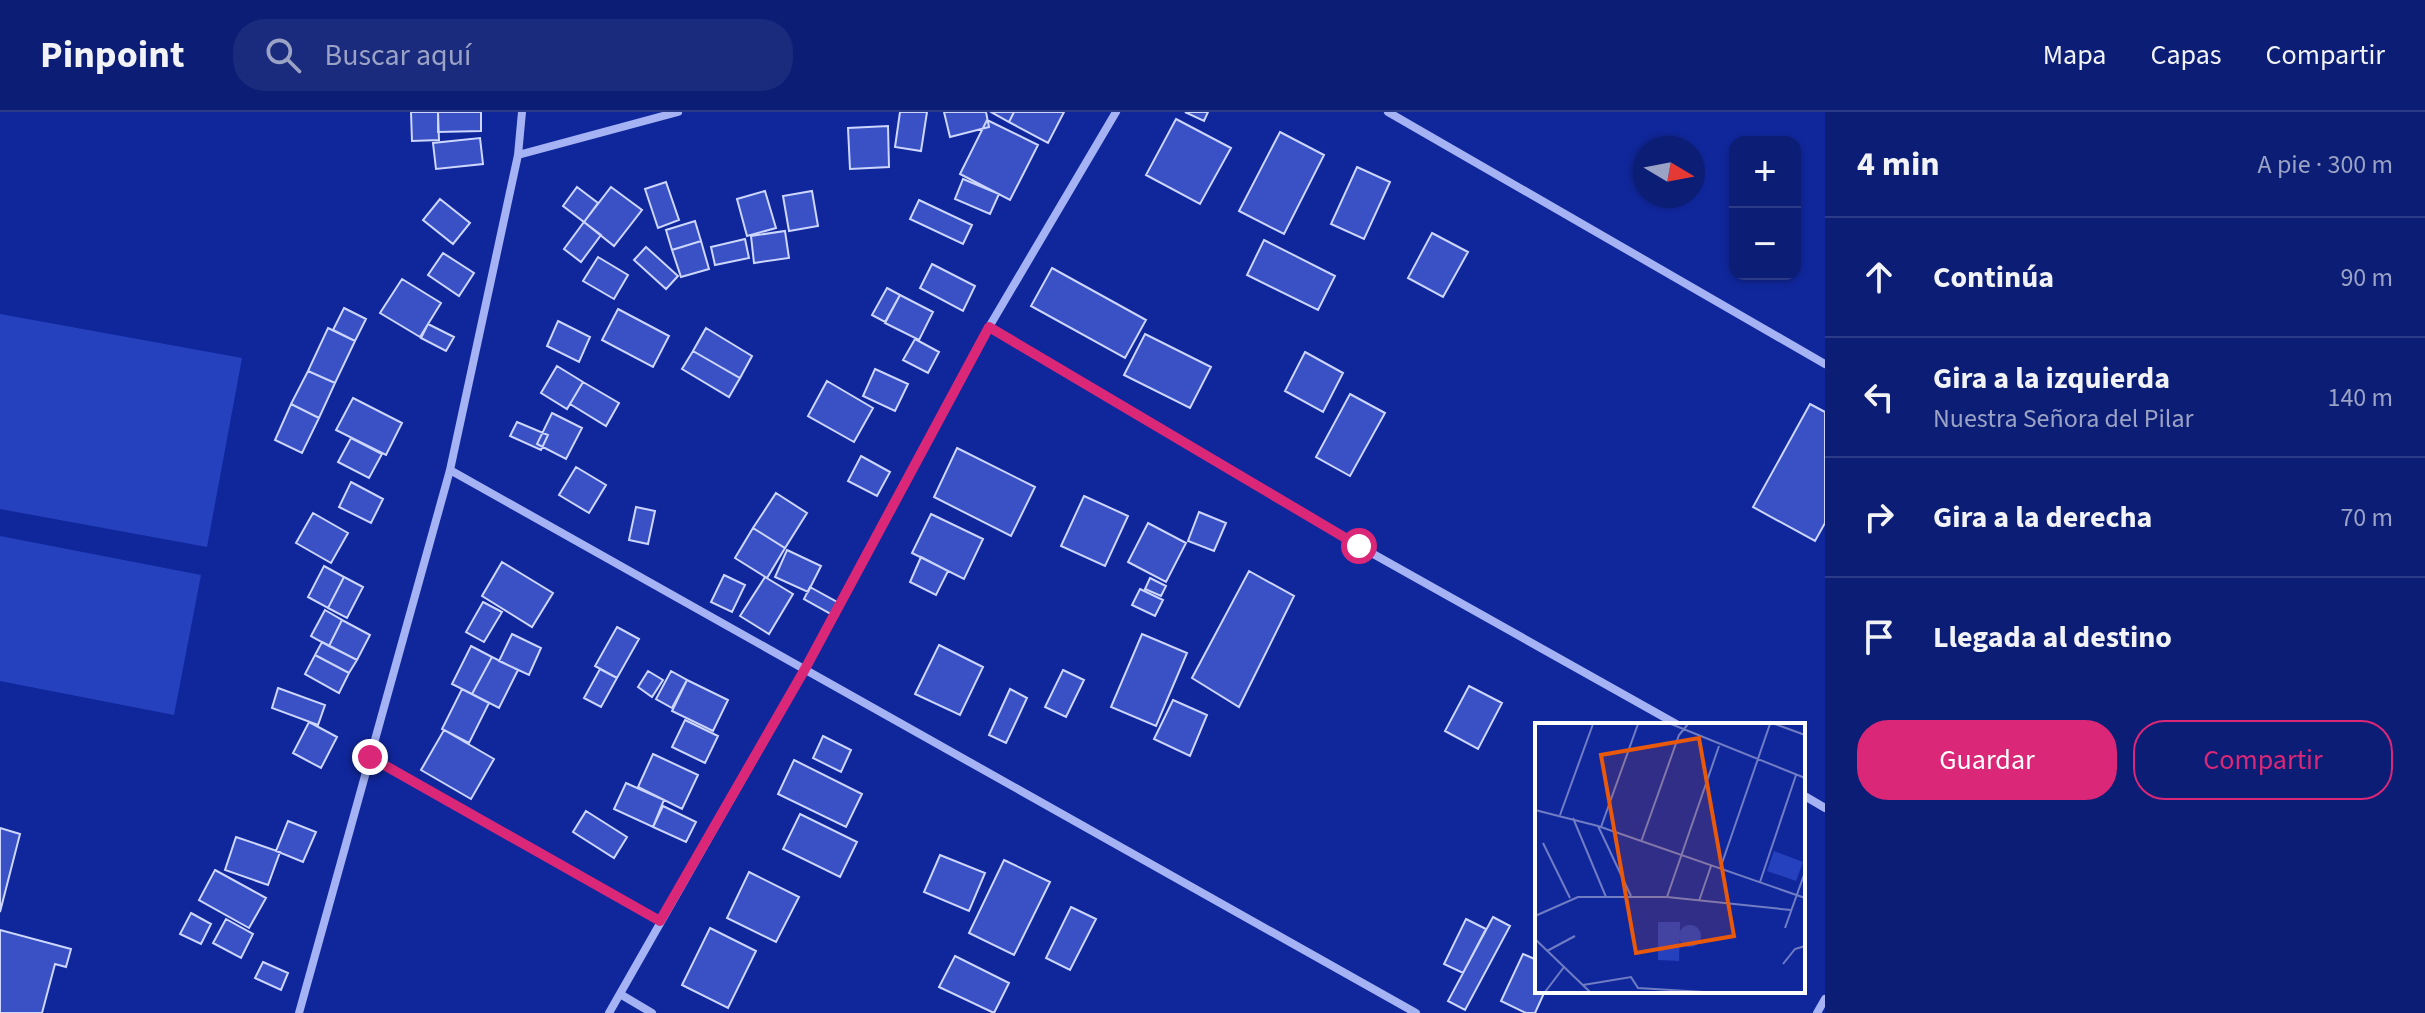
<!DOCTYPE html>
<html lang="es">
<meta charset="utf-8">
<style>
body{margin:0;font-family:"Source Sans 3",sans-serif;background:#1a2a7d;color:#f1f3f6}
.controls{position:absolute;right:24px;top:24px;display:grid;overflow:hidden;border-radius:16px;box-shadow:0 2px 6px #0004}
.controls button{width:72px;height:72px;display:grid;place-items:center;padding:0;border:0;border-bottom:2px solid #2c3b87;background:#0c1d75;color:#f1f3f6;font:40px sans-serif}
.compass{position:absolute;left:1633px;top:24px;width:72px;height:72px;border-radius:50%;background:#0c1d75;box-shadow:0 2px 6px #0004;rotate:100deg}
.stop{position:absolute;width:24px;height:24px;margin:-18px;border:6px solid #db2777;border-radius:50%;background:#fff}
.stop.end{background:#db2777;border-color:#fff;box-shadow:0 2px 8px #0008}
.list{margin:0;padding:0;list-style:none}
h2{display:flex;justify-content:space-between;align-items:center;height:104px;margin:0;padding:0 32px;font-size:34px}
h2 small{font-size:26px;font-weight:400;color:#9aa2c5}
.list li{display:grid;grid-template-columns:52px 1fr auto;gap:24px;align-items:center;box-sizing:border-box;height:120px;padding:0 32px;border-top:2px solid #2c3b87}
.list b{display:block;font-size:30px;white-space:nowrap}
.list p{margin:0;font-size:26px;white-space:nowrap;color:#9aa2c5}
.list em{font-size:26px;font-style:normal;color:#9aa2c5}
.actions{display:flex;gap:16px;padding:24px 32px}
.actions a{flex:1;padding:18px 0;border:2px solid #db2777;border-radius:32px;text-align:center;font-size:28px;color:#db2777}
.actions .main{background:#db2777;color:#fff}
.icon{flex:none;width:44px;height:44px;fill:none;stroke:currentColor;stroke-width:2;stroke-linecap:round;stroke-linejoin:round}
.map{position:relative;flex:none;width:1825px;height:901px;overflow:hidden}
header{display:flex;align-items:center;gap:48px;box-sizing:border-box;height:112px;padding:0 40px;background:#0c1d75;border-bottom:2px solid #2c3b87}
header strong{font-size:38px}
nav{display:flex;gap:44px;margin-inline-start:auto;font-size:28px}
.search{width:560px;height:72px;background:#1a2a7d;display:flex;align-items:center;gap:20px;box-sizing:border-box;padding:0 28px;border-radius:32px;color:#9aa2c5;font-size:30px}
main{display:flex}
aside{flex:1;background:#0c1d75}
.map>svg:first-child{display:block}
</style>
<header>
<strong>Pinpoint</strong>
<div class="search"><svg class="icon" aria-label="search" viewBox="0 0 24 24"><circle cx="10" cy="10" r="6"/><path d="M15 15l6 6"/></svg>Buscar aquí</div>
<nav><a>Mapa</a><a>Capas</a><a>Compartir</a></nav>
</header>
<main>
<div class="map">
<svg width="1825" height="901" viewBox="0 0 1825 901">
<rect width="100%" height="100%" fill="#10279c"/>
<path fill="#2641bd" d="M 0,202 L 242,246 L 207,435 L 0,397 Z
M 0,424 L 201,463 L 174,603 L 0,569 Z"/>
<path fill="#3951c4" stroke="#cdd6fe" stroke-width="2" d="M 411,0 L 438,0 L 439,28 L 412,29 Z
M 438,0 L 481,0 L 481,19 L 438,20 Z
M 900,0 L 927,0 L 921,39 L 895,35 Z
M 944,0 L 986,0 L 989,15 L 950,25 Z
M 991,0 L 1014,0 L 1009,10 Z
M 1014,0 L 1064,0 L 1048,31 L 1009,10 Z
M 1185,0 L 1208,0 L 1204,9 Z
M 1176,7 L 1231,36 L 1200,92 L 1146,63 Z
M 987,8 L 1038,33 L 1010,88 L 960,62 Z
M 888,14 L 889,55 L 850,57 L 848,16 Z
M 1280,20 L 1324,43 L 1284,122 L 1239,99 Z
M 480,26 L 483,52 L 436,57 L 433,31 Z
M 1357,55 L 1390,70 L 1364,127 L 1331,112 Z
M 963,67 L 999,82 L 990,102 L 955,87 Z
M 666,70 L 679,108 L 658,116 L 645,77 Z
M 577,75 L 598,91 L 584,110 L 563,94 Z
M 611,75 L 642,98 L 614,134 L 584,110 Z
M 765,79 L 776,116 L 747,124 L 737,87 Z
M 812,79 L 818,114 L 789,119 L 783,84 Z
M 440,87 L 470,111 L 453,132 L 423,108 Z
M 919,88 L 972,113 L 963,132 L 910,107 Z
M 695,109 L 701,129 L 672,138 L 666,118 Z
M 584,110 L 601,123 L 581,150 L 564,137 Z
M 785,119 L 789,146 L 754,151 L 751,124 Z
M 1432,121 L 1468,140 L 1443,185 L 1408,166 Z
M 745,127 L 749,146 L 715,153 L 711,135 Z
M 1264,128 L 1335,164 L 1318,198 L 1247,163 Z
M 701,129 L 709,157 L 681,165 L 672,138 Z
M 646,135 L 678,164 L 666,177 L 634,148 Z
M 443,141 L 474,161 L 459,184 L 428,163 Z
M 598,145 L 628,163 L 614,187 L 583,169 Z
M 932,152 L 975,174 L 963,199 L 920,176 Z
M 1052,156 L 1146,208 L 1125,246 L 1031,194 Z
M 402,167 L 441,191 L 420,225 L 380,201 Z
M 887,176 L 900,183 L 885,210 L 872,203 Z
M 900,183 L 933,200 L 919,228 L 885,211 Z
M 344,196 L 366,207 L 355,229 L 333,218 Z
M 618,197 L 669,224 L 653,255 L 602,228 Z
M 558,209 L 590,225 L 579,250 L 547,234 Z
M 428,212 L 454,225 L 446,239 L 421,226 Z
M 328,216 L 355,229 L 335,271 L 308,259 Z
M 706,216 L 752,244 L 740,266 L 693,239 Z
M 1145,222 L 1211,255 L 1190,296 L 1124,263 Z
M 915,227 L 939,240 L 928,261 L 903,248 Z
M 693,239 L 740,266 L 729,285 L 682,257 Z
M 1305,240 L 1343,261 L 1323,300 L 1285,279 Z
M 557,254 L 583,270 L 567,297 L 541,281 Z
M 875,257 L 908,272 L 895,299 L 863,284 Z
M 308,259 L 335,271 L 319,306 L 291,292 Z
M 827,269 L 873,296 L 854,330 L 808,304 Z
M 583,270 L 619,291 L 606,314 L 570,292 Z
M 1350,282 L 1385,301 L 1350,364 L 1316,345 Z
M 353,286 L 402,311 L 386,343 L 336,318 Z
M 291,292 L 319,306 L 302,341 L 275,328 Z
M 1810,292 L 1825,300 L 1825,411 L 1815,429 L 1753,395 Z
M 552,301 L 582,316 L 566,347 L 537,332 Z
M 517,310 L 548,323 L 541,338 L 510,324 Z
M 351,326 L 382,342 L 369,366 L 338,350 Z
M 957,336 L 1035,375 L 1011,424 L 934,385 Z
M 861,344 L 890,360 L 877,384 L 848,369 Z
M 576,355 L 606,373 L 589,401 L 559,383 Z
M 351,370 L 383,387 L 371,411 L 339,395 Z
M 776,381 L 807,401 L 785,436 L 753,416 Z
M 1084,384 L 1128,404 L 1105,454 L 1061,434 Z
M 636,395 L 655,399 L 648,432 L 629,428 Z
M 1199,400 L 1226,411 L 1214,439 L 1188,429 Z
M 313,401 L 348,421 L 331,451 L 296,431 Z
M 931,402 L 983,427 L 964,467 L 912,441 Z
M 1148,411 L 1186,431 L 1166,470 L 1128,450 Z
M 753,416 L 785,436 L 767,466 L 735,446 Z
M 787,438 L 821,454 L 808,480 L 775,465 Z
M 921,445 L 948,459 L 936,483 L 910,470 Z
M 502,450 L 553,481 L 532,515 L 482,484 Z
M 324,454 L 344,465 L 328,496 L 308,485 Z
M 1249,459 L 1294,484 L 1239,595 L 1192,566 Z
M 724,463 L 745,473 L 732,500 L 711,490 Z
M 344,465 L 363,475 L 347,506 L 328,496 Z
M 765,465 L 793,482 L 769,522 L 740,504 Z
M 1150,466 L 1166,474 L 1161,484 L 1145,477 Z
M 810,475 L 837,490 L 831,502 L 804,487 Z
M 1140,477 L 1163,488 L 1155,504 L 1132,493 Z
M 483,490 L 502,500 L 484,530 L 466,520 Z
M 325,498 L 342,508 L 329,534 L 311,524 Z
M 342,508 L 370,523 L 357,548 L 329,534 Z
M 617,515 L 639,527 L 617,566 L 595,554 Z
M 512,522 L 541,536 L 529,563 L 499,549 Z
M 1142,522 L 1187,541 L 1156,614 L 1111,595 Z
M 322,530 L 357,548 L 349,561 L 315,543 Z
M 939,533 L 983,555 L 960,603 L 915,582 Z
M 471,534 L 492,545 L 472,582 L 452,572 Z
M 315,543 L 349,561 L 339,581 L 305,562 Z
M 492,545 L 518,558 L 499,596 L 472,582 Z
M 600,557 L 617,566 L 601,595 L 584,586 Z
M 1063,558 L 1084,568 L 1066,605 L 1045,595 Z
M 648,559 L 663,568 L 652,585 L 638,575 Z
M 671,559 L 687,568 L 672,596 L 656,587 Z
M 687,568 L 728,588 L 713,619 L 672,599 Z
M 1469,574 L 1502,591 L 1478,637 L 1445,619 Z
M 278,576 L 325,593 L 318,613 L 272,596 Z
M 462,577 L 489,591 L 469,631 L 442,617 Z
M 1010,577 L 1027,586 L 1006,631 L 989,623 Z
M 1173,588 L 1207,603 L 1190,644 L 1154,627 Z
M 685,608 L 718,624 L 705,651 L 672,635 Z
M 309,610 L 337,625 L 321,656 L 293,641 Z
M 444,618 L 494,647 L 471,687 L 421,658 Z
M 823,624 L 851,638 L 841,660 L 813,646 Z
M 653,642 L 698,663 L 682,697 L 638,675 Z
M 794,648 L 862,682 L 846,715 L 778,682 Z
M 626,671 L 664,688 L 653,715 L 614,697 Z
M 663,694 L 696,710 L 686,730 L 653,715 Z
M 586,699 L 627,725 L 614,746 L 573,720 Z
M 800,702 L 857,730 L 840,765 L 783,737 Z
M 288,709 L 316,720 L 303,750 L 276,739 Z
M 0,716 L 20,722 L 0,800 Z
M 236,725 L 280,740 L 268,773 L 225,758 Z
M 940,743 L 985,761 L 969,799 L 924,780 Z
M 1004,748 L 1050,770 L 1014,843 L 969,821 Z
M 215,758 L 266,786 L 249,816 L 199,788 Z
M 749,760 L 799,785 L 776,830 L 727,806 Z
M 1071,795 L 1096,807 L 1070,858 L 1046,846 Z
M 191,801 L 211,812 L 201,832 L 180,822 Z
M 1493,805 L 1510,814 L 1465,898 L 1448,889 Z
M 226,807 L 253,822 L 241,846 L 213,831 Z
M 1466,807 L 1486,817 L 1463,861 L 1444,852 Z
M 710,816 L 756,839 L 728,896 L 682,873 Z
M 0,818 L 71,837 L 66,855 L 55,852 L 42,901 L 0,901 Z
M 1523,842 L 1537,848 L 1537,879 L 1545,879 L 1535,901 L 1526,901 L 1501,889 Z
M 955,844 L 1009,871 L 994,901 L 939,875 Z
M 263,850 L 288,861 L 281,878 L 255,866 Z"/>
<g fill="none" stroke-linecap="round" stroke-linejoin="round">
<path stroke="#a5b3f5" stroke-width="6" d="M 370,645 L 660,809"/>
<path stroke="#a5b3f5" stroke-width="8" d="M 1388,0 L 1825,252
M 518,43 L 678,0
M 989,215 L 1359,434 L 1678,613
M 450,358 L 1416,901
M 1803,683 L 1825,696
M 620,882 L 652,901
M 299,901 L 450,358 L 518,43 L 522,0
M 609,901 L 805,557 L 989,215 L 1116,0
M 1817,901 L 1825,887"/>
</g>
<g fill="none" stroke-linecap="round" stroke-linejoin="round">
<path stroke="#db2777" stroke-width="10" d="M 370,645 L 660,809 L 805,557 L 989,215 L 1359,434"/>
</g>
<g transform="translate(1535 611)">
<rect width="270" height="270" fill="#10279c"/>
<path d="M 239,128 L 268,139 L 261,158 L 232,148 ZM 123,199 L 145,199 L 144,238 L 123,237 ZM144 213a11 11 0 1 1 22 0a11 11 0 1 1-22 0Z" fill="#2641bd"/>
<path fill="none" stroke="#707dc4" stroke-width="2" d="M 136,1 L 270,55M 240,1 L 270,12M 0,87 L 63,103 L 270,175M 25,92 L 58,1M 38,95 L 71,174M 63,103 L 96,173M 66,104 L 103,1M 106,119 L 144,12 L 153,1M 8,120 L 35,175M 185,146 L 235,1M 225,159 L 261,52M 132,174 L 184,23M 164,178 L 176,143M 0,193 L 43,174 L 132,174 L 256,187M 250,205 L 270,149M 0,216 L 55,269M 12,228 L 40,213M 248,241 L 260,226 L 270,223M 48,262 L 96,254 L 103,265 L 169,269M 10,269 L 29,244"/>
<path fill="#e8590c" fill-opacity="0.15" stroke="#e8590c" stroke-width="4" d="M 164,15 L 199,213 L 101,230 L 66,32 Z"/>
<rect width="270" height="270" fill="none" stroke="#fff" stroke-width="4"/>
</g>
</svg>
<div class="controls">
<button>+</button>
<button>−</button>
</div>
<svg class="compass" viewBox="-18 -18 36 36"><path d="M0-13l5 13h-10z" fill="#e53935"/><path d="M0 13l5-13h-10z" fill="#9aa2c5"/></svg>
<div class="stop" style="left:1359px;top:434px"></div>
<div class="stop end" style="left:370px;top:645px"></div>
</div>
<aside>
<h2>4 min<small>A pie · 300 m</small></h2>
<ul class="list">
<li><svg class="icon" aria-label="ahead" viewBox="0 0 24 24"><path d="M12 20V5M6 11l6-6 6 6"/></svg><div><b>Continúa</b></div><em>90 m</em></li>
<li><svg class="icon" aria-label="left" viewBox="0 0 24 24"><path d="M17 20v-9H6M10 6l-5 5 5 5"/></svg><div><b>Gira a la izquierda</b><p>Nuestra Señora del Pilar</p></div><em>140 m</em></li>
<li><svg class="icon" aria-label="right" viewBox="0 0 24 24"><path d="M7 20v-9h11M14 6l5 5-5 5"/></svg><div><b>Gira a la derecha</b></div><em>70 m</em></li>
<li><svg class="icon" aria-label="arrive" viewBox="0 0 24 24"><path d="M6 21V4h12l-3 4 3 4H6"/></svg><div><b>Llegada al destino</b></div></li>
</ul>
<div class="actions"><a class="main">Guardar</a><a>Compartir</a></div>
</aside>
</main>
